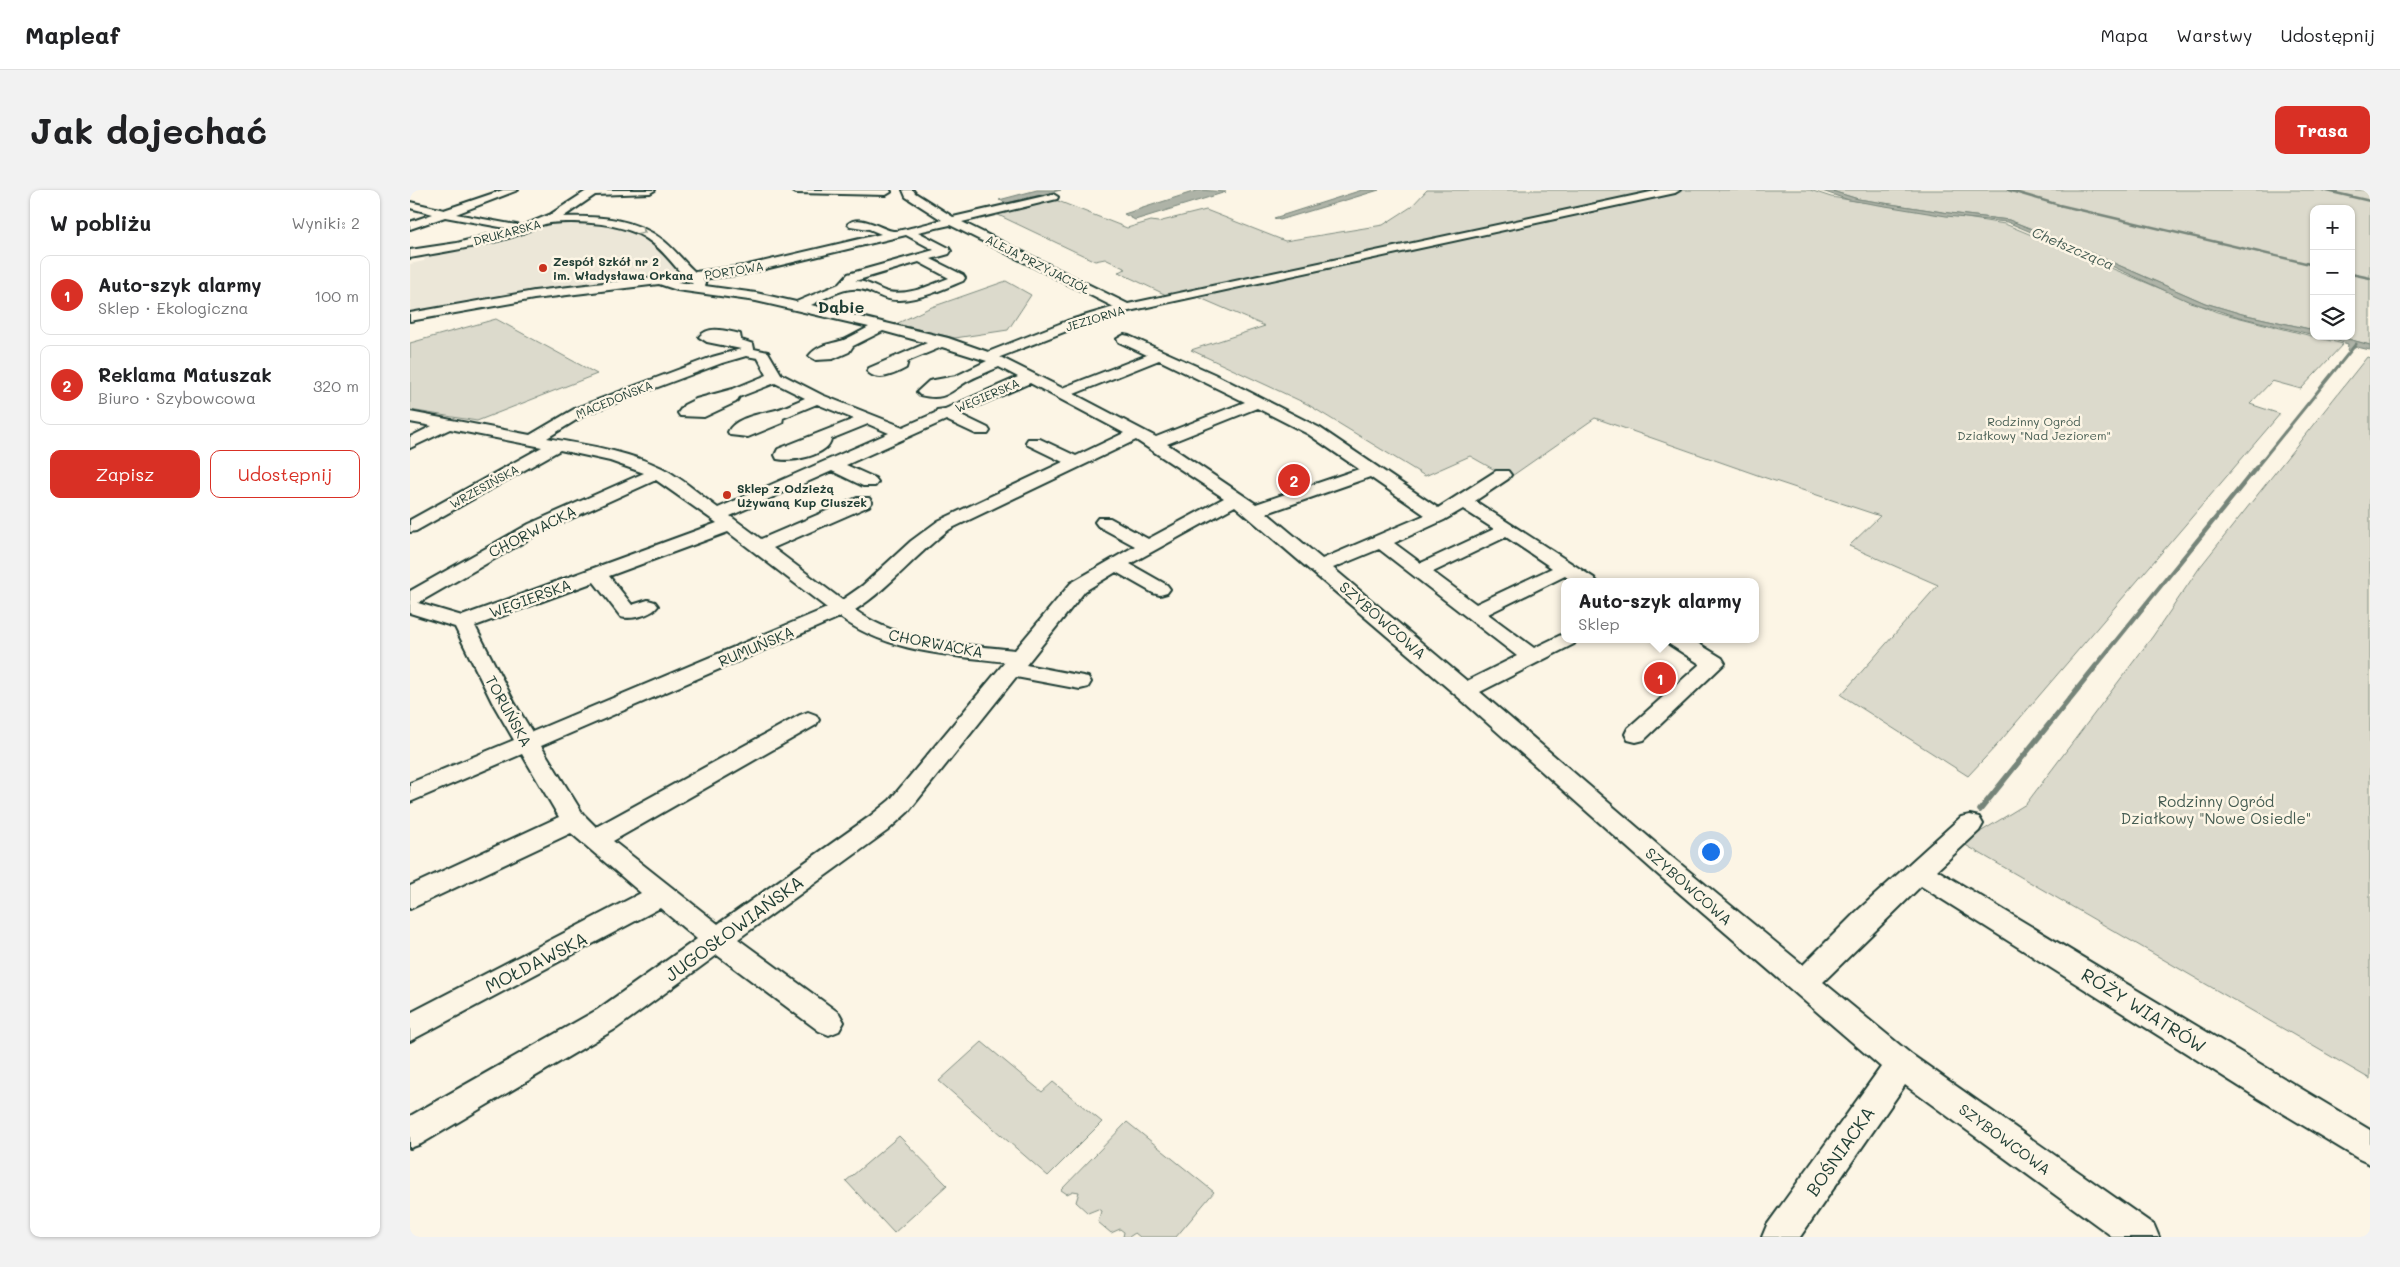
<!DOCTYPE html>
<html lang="pl">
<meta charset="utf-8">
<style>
body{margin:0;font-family:Mali,sans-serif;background:#f2f2f2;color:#202124}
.controls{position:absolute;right:15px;top:15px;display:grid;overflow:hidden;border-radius:10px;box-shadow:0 1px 4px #0004}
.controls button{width:45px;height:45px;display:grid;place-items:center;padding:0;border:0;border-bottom:1px solid #e0e0e0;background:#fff;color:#202124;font:25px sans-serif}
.you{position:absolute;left:1300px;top:661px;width:18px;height:18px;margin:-12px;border:4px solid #fff;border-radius:50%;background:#1a73e8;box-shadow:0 0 0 8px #1a73e833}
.badge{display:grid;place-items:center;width:32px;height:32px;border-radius:50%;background:#d93025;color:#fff;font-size:16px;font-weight:700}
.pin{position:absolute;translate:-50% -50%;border:2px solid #fff;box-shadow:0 1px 5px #0006}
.popup{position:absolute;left:1151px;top:388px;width:198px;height:65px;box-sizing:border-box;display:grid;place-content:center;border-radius:10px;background:#fff;filter:drop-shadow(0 1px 4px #0005);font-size:16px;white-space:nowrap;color:#757577}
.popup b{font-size:19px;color:#202124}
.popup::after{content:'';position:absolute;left:50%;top:100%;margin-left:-10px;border:10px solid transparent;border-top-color:#fff}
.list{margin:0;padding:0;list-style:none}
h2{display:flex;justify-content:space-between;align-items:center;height:65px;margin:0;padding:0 20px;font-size:21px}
h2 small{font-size:16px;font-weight:400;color:#757577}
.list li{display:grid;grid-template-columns:32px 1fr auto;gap:15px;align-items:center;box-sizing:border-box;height:80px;margin:0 10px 10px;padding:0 10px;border:1px solid #e0e0e0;border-radius:10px}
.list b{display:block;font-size:19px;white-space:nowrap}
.list p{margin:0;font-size:16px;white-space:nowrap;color:#757577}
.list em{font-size:16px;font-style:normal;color:#757577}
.actions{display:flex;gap:10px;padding:15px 20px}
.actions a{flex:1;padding:11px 0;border:1px solid #d93025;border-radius:10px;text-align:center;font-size:18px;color:#d93025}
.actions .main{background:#d93025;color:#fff}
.icon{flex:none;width:28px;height:28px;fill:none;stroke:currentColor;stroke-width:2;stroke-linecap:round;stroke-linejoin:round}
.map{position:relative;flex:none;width:1960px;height:1047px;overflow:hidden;border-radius:10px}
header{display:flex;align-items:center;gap:30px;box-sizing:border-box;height:70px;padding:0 25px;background:#fff;border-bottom:1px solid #e0e0e0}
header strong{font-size:24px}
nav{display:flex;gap:28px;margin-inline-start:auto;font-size:18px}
.intro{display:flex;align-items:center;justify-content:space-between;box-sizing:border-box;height:120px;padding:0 30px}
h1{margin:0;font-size:35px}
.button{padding:12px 22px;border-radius:10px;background:#d93025;color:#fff;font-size:18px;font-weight:700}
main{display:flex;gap:30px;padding:0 30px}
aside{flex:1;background:#fff;border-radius:10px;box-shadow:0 1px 4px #0004}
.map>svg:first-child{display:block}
</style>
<header>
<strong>Mapleaf</strong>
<nav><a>Mapa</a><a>Warstwy</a><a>Udostępnij</a></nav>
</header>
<div class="intro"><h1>Jak dojechać</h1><a class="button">Trasa</a></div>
<main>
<aside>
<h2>W pobliżu<small>Wyniki: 2</small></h2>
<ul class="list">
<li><span class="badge">1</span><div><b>Auto-szyk alarmy</b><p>Sklep · Ekologiczna</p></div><em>100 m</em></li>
<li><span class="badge">2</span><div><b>Reklama Matuszak</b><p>Biuro · Szybowcowa</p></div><em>320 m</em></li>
</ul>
<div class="actions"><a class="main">Zapisz</a><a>Udostępnij</a></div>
</aside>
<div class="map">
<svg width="1960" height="1047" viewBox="0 0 1960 1047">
<rect width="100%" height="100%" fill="#fcf5e5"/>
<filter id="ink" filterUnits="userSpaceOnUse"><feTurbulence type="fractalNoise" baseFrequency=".02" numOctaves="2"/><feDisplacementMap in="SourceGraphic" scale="10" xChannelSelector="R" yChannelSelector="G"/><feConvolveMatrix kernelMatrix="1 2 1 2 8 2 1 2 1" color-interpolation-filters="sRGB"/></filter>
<g filter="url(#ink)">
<path fill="#ece7d8" d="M 165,32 L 193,34 L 220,40 L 237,49 L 271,82 L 261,86 L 203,93 L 186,94 L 184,91 L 0,125 L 0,74 L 14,71 L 15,68 L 32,61 L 128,37 Z"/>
<path fill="#dcdacc" stroke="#7e8c80" d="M 1017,0 L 1400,0 L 1421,7 L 1595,34 L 1807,122 L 1933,154 L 1891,199 L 1862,191 L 1840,214 L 1870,224 L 1587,555 L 1558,586 L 1431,505 L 1528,395 L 1439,356 L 1470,326 L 1353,287 L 1185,228 L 1099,288 L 1060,266 L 1015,286 L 897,214 L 781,160 L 855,136 L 788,107 L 769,111 L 708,82 L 716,79 L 695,69 L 685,71 L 584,23 L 643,9 L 717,38 L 741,31 L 748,32 L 796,20 L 875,51 L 973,35 L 1001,17 Z
M 1419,0 L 1960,0 L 1960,155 L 1927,146 L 1941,146 L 1941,19 L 1904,19 L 1904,140 L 1832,124 L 1795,113 L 1667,57 L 1599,30 L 1539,23 L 1448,9 Z
M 596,91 L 621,105 L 598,140 L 545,148 L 486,134 L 519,118 Z
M 86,129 L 187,184 L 67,231 L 0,220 L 0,153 Z
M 1957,167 L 1960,168 L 1960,889 L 1552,653 L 1616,614 L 1743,446 L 1790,377 Z
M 572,852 L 632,902 L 643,892 L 692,932 L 638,986 L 529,891 Z
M 717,932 L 804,1002 L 766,1047 L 730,1047 L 725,1043 L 719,1047 L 713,1047 L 714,1042 L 710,1039 L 701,1043 L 688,1032 L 691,1021 L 688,1019 L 678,1023 L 666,1012 L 669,1002 L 663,1001 L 657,1004 L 651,1000 Z
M 489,946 L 537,995 L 484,1043 L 436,991 Z"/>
<path fill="#aeb3a7" stroke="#758479" d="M 627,0 L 651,0 L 598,13 L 589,10 Z
M 789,0 L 816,2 L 725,30 L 714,24 Z
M 952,0 L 969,0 L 870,30 L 864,28 Z
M 1409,0 L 1419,0 L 1448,9 L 1539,23 L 1599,30 L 1667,57 L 1795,113 L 1832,124 L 1904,140 L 1904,145 L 1829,127 L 1780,112 L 1695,73 L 1597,32 L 1536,26 L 1439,10 Z
M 1910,146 L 1927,146 L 1960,155 L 1960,160 L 1947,157 L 1937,161 L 1938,154 Z"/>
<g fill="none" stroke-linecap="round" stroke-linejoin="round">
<path stroke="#758479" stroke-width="2.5" d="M 1598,0 L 1649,15 L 1904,75
M 1913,0 L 1960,11
M 1941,84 L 1960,88"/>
<path stroke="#758479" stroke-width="3" d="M 1845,279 L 1946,154"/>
<path stroke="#758479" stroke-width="4.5" d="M 1685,477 L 1846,278"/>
<path stroke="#758479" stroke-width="5.5" d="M 1570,620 L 1686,476"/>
<defs>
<path id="minor" d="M 93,0 L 108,0 L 46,24 L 112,36 L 141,24 L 178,0 L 245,0 L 240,3 L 185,5 L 153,27 C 189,26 225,28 254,51 C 265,60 274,72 285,82 L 334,76 L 471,44 L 459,39 L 440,36 L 438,34 C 450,23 470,39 483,41 C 489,42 523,32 532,30 L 496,7 L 493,0 L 503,0 L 505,3 L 543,27 L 643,4 L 648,7 L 647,9 L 552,32 L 718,114 L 1250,0 L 1270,0 L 1265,3 L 719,121 L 667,137 L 590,167 L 652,198 L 737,165 L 709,152 L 707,149 L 714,145 L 719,146 L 804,184 L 910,238 L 1028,318 L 1086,281 L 1098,281 L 1101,285 L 1098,289 L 1065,311 L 1184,388 L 1187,392 L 1163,392 L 1155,386 L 1078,424 L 1124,458 L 1155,443 L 1155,449 L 1167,449 L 1164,454 L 1070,502 L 1263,668 L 1393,775 L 1445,723 L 1551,627 L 1560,625 L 1569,627 L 1573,634 L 1569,641 L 1527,680 L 1960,940 L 1960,974 L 1949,969 L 1846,907 L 1511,696 L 1413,792 L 1502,865 L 1744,1035 L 1749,1047 L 1703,1047 L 1495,895 L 1390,1047 L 1352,1047 L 1357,1035 L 1471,877 L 1245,682 L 1047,506 L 825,316 L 720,374 L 757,395 L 760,399 L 757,403 L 750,405 L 743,403 L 706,382 L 675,401 L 616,475 L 678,487 L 681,492 L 678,497 L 670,499 L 606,487 L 498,622 L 477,641 L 328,749 L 429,823 L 434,832 L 429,841 L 419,845 L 409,841 L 307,765 L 207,838 L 11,954 L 0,958 L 0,926 L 187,820 L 287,749 L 250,718 L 0,851 L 0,823 L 231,703 L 161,643 L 0,719 L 0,696 L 149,627 L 112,564 L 0,612 L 0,593 L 104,550 L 82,512 L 45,437 L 0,423 L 0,401 L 119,334 L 234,283 L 200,271 L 150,260 L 6,341 L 0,342 L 0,330 L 132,257 L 40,239 L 0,258 L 0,247 L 22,236 L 0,232 L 0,222 L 120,245 L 166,218 L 302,167 L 331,159 L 297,152 L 289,147 C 299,135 316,141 330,144 L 331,150 L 343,154 L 344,159 L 358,162 L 371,184 L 412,205 L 493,237 L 525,223 L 527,220 L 535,219 L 608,187 L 589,177 C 578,182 566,186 556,192 C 538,203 534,211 510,205 L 507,202 L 519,191 L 546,186 L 577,171 L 532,157 L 498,171 L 496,178 C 485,184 467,193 457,181 L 459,178 L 517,153 L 473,141 L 443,156 L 439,162 L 423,169 L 406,170 L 399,166 C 408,154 422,154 434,150 C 443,146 451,141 459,137 L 346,111 L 267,100 L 249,94 L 124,109 L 0,131 L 0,123 L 124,101 L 272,84 C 261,72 251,58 237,49 C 213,33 168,30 140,33 C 129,34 113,44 101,47 C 68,57 34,62 0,68 L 0,60 L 47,53 L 101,39 L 35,27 L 0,39 L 0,32 L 23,24 L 0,18 L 0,12 L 34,20 ZM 540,35 L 704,117 L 657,131 L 578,162 L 538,148 L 401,115 C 414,109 433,97 449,99 C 463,100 471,111 490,110 C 512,109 533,99 553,91 L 555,88 L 553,85 L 521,69 L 539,64 L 541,61 L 539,58 L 508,42 ZM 496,45 L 524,60 L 438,84 L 429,94 L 386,112 L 346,103 L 295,96 L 296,94 L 292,89 L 334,84 ZM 509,72 L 539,88 C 521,95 499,106 478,102 C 467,99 458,91 445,91 ZM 279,90 L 283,94 L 267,92 ZM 336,166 L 348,168 L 357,185 L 323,199 L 286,209 L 274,215 L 268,223 L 270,226 L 294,227 L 326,212 L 329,207 L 365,193 L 395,208 C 385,212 373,219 362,221 C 349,224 324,228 318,242 L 320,245 L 338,247 L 372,233 L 373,228 L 407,214 L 444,229 L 368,259 L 365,265 L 367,269 C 381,272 418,266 421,249 L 458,234 L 479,243 L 308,318 C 290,305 272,288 252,278 C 217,261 176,255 137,248 L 176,224 L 312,173 ZM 749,170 L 835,212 L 746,247 L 664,204 ZM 620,193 L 714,243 L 666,266 L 630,249 L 618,249 L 616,252 L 618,255 L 653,272 L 528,331 L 501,351 L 452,396 L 432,410 L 363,358 L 459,316 L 462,312 L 459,308 L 447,308 L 351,349 L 320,326 L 422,281 L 453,296 L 465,296 L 468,292 L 465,288 L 436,275 L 536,230 L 566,244 L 578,244 L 580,241 L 578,238 L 549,224 ZM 847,218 L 898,244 L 949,279 L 846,314 L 757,254 ZM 726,250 L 814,308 L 738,349 L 700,328 L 688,328 L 685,332 L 688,336 L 725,356 L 661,393 L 605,460 C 552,454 489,453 445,420 C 481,397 507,363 540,339 ZM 960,287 L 1015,325 L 912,369 L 857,323 ZM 246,290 L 307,333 L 52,426 L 8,413 L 131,342 ZM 1053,319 L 1084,339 L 1011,373 L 984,353 L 1034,330 ZM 318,342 L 417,418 L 122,542 L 104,512 L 65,436 L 184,392 L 211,427 C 221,430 242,425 248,416 L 245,412 L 238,410 L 222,415 L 199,386 ZM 1096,347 L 1142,378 L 1066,414 L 1023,382 ZM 969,359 L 1107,466 L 1057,491 L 923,378 ZM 430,427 C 475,462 540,465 595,472 L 480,610 L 459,627 L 308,734 L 203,651 L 406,535 L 409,530 L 406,525 L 398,522 L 390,525 L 186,637 L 173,624 L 131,556 Z
M 381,0 L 480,0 L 481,2 L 476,5 L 386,3 Z
M 1256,449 L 1281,449 L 1312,468 L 1315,473 L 1234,550 L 1226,552 L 1218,550 L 1215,544 L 1218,538 L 1290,474 L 1259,454 Z"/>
</defs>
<use href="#minor" stroke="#1f3d34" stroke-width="4"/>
<use href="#minor" fill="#fcf5e5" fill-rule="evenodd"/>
</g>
<defs><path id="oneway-chevron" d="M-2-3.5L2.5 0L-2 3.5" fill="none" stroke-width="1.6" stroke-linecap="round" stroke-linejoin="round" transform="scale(1.25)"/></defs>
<use stroke="#8e998c" href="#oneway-chevron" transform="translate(232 41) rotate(27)"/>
</g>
<g fill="#c8321e" stroke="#fcf5e5" stroke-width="2">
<circle cx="133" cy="78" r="5"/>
<circle cx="317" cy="305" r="5"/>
</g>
<g text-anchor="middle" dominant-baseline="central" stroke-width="5" stroke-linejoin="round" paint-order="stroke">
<g font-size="12" fill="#1f3d34" stroke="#fcf5e5">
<text transform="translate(97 42) rotate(-15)">DRUKARSKA</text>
<text transform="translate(628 74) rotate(27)">ALEJA PRZYJACIÓŁ</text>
<text transform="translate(324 80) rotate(-9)">PORTOWA</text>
<text transform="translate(685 128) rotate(-17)">JEZIORNA</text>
<text transform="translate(577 205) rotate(-23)">WĘGIERSKA</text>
<text transform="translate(204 209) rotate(-22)">MACEDOŃSKA</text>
<text transform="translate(74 296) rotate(-29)">WRZESIŃSKA</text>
</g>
<g font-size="12" font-weight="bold" fill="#1f3d34" stroke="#fcf5e5" text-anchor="start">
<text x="143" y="71">Zespół Szkół nr 2<tspan x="143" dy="14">im. Władysława Orkana</tspan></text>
<text x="327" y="298">Sklep z Odzieżą<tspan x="327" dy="14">Używaną Kup Ciuszek</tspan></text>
</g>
<g font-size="12" fill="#455c52" stroke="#fcf5e5">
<text x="1624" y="231">Rodzinny Ogród<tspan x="1624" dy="14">Działkowy "Nad Jeziorem"</tspan></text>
</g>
<g font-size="14" font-style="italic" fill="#435a51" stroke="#fcf5e5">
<text transform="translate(1663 58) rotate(23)">Chełszcząca</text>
</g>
<g font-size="15" fill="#1f3d34" stroke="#fcf5e5">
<text transform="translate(122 341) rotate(-27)">CHORWACKA</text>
<text transform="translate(120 408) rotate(-20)">WĘGIERSKA</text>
<text transform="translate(973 430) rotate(41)">SZYBOWCOWA</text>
<text transform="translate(526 453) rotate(11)">CHORWACKA</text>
<text transform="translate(346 456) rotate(-23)">RUMUŃSKA</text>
<text transform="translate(99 521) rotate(61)">TORUŃSKA</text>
<text transform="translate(1279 696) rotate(41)">SZYBOWCOWA</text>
<text transform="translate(1595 949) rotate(36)">SZYBOWCOWA</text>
</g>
<g font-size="15" fill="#455c52" stroke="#fcf5e5">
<text x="1806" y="611">Rodzinny Ogród<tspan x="1806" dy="17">Działkowy "Nowe Osiedle"</tspan></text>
</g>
<g font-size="16" font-weight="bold" fill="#1f3d34" stroke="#fcf5e5">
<text x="431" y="116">Dąbie</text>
</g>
<g font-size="18" fill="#1f3d34" stroke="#fcf5e5">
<text transform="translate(324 738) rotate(-36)">JUGOSŁOWIAŃSKA</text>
<text transform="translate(126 772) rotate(-27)">MOŁDAWSKA</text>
<text transform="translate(1734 820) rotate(32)">RÓŻY WIATRÓW</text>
<text transform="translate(1430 961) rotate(-55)">BOŚNIACKA</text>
</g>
</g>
</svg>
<div class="controls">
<button>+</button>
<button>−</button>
<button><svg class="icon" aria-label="layers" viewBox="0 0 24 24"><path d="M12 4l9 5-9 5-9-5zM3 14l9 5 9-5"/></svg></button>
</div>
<div class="you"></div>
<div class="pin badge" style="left:1250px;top:488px">1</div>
<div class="popup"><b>Auto-szyk alarmy</b>Sklep</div>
<div class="pin badge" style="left:884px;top:290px">2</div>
</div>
</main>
